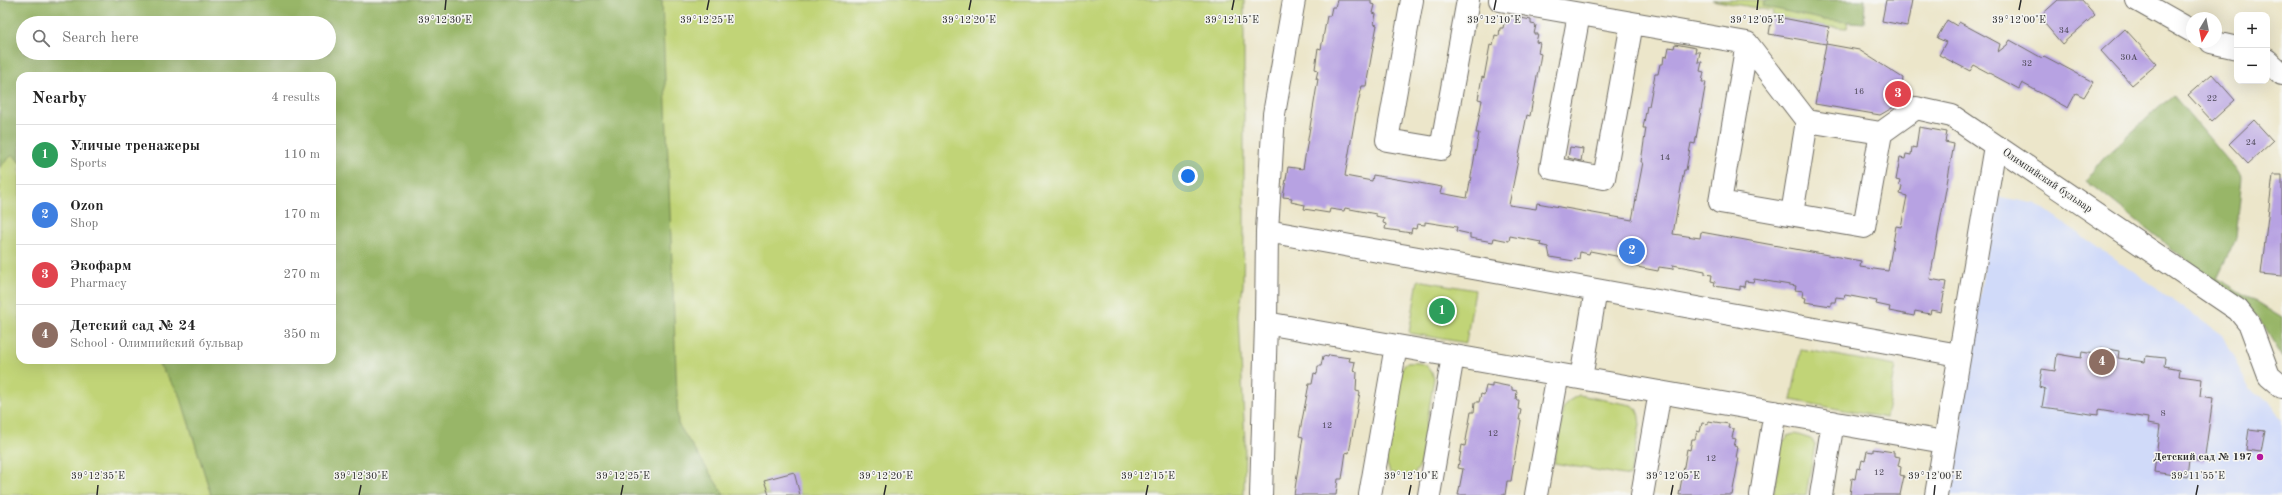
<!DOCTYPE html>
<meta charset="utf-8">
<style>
body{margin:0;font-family:"Old Standard TT",serif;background:#f2f2f2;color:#222}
.controls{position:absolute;right:12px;top:12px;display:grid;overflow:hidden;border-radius:8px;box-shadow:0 4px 16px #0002}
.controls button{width:36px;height:36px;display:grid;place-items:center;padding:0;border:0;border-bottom:1px solid #e0e0e0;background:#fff;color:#222;font:20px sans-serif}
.compass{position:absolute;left:2186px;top:12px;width:36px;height:36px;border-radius:50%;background:#fff;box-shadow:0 4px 16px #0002;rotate:190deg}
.you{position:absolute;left:1188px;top:176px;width:14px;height:14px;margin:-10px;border:3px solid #fff;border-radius:50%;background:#1a73e8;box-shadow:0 0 0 6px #1a73e833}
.badge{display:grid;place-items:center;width:26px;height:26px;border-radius:50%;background:#111827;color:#fff;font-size:13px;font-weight:700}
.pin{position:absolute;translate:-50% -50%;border:2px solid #fff;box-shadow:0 1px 4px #0006}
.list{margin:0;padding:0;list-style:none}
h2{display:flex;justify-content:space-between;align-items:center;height:52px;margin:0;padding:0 16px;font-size:17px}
h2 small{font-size:13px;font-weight:400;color:#767676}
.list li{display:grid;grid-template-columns:26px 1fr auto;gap:12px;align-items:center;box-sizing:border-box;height:60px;padding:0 16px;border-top:1px solid #e0e0e0}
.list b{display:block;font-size:15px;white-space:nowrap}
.list p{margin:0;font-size:13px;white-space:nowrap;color:#767676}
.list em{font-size:13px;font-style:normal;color:#767676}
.icon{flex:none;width:22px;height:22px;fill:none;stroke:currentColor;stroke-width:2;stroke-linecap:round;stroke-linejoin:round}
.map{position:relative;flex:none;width:2282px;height:495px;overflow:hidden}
.search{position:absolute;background:#fff;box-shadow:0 4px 16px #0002;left:16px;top:16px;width:320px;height:44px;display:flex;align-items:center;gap:10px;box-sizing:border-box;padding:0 14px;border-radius:22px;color:#767676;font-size:15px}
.panel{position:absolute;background:#fff;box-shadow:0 4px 16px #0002;left:16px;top:72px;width:320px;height:292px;border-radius:12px}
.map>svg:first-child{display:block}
</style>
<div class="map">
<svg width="2282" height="495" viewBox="0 0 2282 495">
<rect width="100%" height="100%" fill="#f6f6f2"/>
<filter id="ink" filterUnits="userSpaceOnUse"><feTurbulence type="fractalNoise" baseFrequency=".025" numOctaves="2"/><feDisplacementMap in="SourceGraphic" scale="8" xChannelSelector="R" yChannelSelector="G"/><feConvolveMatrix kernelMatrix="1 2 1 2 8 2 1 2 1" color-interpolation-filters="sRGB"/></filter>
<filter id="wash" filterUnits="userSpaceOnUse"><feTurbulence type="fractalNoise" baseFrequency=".012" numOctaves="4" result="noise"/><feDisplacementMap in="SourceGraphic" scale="16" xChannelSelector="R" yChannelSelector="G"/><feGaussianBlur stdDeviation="0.9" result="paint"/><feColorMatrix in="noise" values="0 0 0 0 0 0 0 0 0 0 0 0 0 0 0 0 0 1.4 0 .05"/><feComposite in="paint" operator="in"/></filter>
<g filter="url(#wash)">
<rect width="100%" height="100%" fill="#ece6ca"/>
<path fill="#d0daf9" d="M 1995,196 L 2037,204 L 2222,335 L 2250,390 L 2269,401 L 2282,420 L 2282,495 L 1949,495 Z"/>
<path fill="#c1d477" stroke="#768051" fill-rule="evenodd" d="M 0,0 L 1244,0 L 1244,233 L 1243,286 L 1239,315 L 1245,442 L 1244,495 L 0,495 ZM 23,23 L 329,23 L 329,53 L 23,53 ZM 20,76 L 332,76 L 332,360 L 20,360 Z
M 1712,0 L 1850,0 L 1847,28 L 1829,27 L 1772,16 L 1773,11 Z
M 1418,280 L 1475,290 L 1466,343 L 1409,333 Z
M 1801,349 L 1896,366 L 1886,418 L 1791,400 Z
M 1406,363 C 1422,362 1429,363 1434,378 L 1420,466 L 1415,473 L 1408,477 L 1390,473 L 1385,458 L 1402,369 Z
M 1579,395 L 1631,405 L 1638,410 L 1640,425 L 1630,476 L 1554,463 L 1563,409 L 1567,402 Z
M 1795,434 L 1811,439 L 1815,444 L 1806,495 L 1773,495 L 1782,443 L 1788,436 Z"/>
<path fill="#98b668" stroke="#62704a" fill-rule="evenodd" d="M 0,0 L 662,0 L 678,424 L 724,495 L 211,495 L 180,395 L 156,360 L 332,360 L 332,76 L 20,76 L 20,163 L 13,154 L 0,167 ZM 23,23 L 329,23 L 329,53 L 23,53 Z
M 1764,0 L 1865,0 L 1864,23 L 1824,20 L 1763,6 Z
M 2173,95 L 2242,177 L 2236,238 L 2217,278 L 2282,318 L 2282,357 L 2259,318 L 2086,180 L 2103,158 Z"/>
<g id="blocks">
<path fill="#b7a2e2" d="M 1337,0 L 1371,0 L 1371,4 L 1375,5 L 1373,13 L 1376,14 L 1374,24 L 1377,25 L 1366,86 L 1362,86 L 1356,112 L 1345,176 L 1372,181 L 1373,175 L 1442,187 L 1440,193 L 1467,198 L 1479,133 L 1476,133 L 1482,100 L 1478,99 L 1482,77 L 1484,78 L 1490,45 L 1493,46 L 1495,35 L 1499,36 L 1500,28 L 1503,28 L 1505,19 L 1510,20 L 1511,16 L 1531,20 L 1531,24 L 1536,25 L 1534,34 L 1538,34 L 1536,42 L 1540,43 L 1538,53 L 1541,54 L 1530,116 L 1527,115 L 1509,205 L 1536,209 L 1537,203 L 1632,220 L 1643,162 L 1641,162 L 1646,128 L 1643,128 L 1647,106 L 1649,106 L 1655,74 L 1658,74 L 1660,64 L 1663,64 L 1664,56 L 1667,57 L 1669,47 L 1674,48 L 1675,44 L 1696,48 L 1695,52 L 1700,52 L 1698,62 L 1702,62 L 1700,71 L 1704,72 L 1702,82 L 1706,82 L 1695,144 L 1691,143 L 1686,170 L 1684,170 L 1673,234 L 1700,238 L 1701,232 L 1861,261 L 1860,267 L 1888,271 L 1896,226 L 1901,227 L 1907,196 L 1900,194 L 1902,186 L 1899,185 L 1900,181 L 1896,180 L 1900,158 L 1905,159 L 1906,154 L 1911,155 L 1912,147 L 1916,148 L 1919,127 L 1947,132 L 1945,142 L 1954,144 L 1930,279 L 1946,282 L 1941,312 L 1931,310 L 1930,314 L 1915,311 L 1914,316 L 1889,311 L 1890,307 L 1876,304 L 1877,301 L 1845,295 L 1844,298 L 1836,297 L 1835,302 L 1831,302 L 1831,306 L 1805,302 L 1806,298 L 1802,297 L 1803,291 L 1795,290 L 1796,286 L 1754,279 L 1753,282 L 1745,281 L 1744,287 L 1740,286 L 1740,290 L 1714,286 L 1715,282 L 1711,281 L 1712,275 L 1705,274 L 1705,271 L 1673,265 L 1673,269 L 1659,267 L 1658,271 L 1632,266 L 1633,261 L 1620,259 L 1621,257 L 1590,251 L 1589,254 L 1580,252 L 1579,259 L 1575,258 L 1574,261 L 1550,257 L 1548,247 L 1540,245 L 1541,242 L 1510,236 L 1509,241 L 1494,238 L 1493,242 L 1470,238 L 1470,234 L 1456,231 L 1457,227 L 1425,222 L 1425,225 L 1417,224 L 1416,229 L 1412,228 L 1411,233 L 1385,229 L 1386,224 L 1383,223 L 1384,218 L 1376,216 L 1376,214 L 1345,208 L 1344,211 L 1330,209 L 1329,213 L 1304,209 L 1305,205 L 1291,202 L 1292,198 L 1283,197 L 1288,167 L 1303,169 L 1318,79 L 1316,79 L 1318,70 L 1315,69 L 1318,48 L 1321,49 L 1327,16 L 1330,16 L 1332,7 L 1335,7 Z
M 1886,0 L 1912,0 L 1907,26 L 1882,21 Z
M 2058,0 L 2082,0 L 2095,15 L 2062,44 L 2039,17 Z
M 1772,16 L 1829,27 L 1826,44 L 1769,34 Z
M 1947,20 L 1957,26 L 1959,22 L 2000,44 L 1998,52 L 2007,45 L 2010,40 L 2042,58 L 2044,56 L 2093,82 L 2084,97 L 2076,93 L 2068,108 L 2022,83 L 2019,89 L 1974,65 L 1970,71 L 1939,55 L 1946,42 L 1937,38 Z
M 2125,29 L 2157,64 L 2132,85 L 2101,51 Z
M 1826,44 L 1859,50 L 1903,78 L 1899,104 L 1880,115 L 1815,104 Z
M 2212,74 L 2235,100 L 2212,121 L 2188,95 Z
M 2254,120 L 2273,141 L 2248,164 L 2229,144 Z
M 1570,147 L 1583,149 L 1581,161 L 1568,158 Z
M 2273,175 L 2282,175 L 2282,276 L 2261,274 Z
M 2101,348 L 2119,351 L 2118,358 L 2145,362 L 2146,356 L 2165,358 L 2164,366 L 2180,369 L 2179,376 L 2202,379 L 2200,396 L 2213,398 L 2204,462 L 2189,460 L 2187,477 L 2154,472 L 2160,426 L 2147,424 L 2148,418 L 2098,410 L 2098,415 L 2042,407 L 2045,389 L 2039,387 L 2042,369 L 2055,371 L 2057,354 L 2081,358 L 2082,352 L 2100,355 Z
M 1329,355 L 1350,358 L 1349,361 L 1355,362 L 1353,371 L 1357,372 L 1356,391 L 1360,392 L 1349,453 L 1346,452 L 1342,479 L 1338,479 L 1336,495 L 1294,495 L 1303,437 L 1299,436 L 1309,384 L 1312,384 L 1314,373 L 1317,374 L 1318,366 L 1321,366 L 1323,356 L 1328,357 Z
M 1492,383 L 1512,387 L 1512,390 L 1517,391 L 1516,400 L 1519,400 L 1518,409 L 1521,410 L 1519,420 L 1521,420 L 1511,481 L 1507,481 L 1505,495 L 1458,495 L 1463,469 L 1458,468 L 1462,445 L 1465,446 L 1471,412 L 1474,412 L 1475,402 L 1479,402 L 1481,394 L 1484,395 L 1486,386 L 1492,387 Z
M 1708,421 L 1729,424 L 1728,428 L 1734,429 L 1732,438 L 1736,439 L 1734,446 L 1738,447 L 1736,458 L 1739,458 L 1732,495 L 1679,495 L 1687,449 L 1690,450 L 1692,439 L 1695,439 L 1697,431 L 1700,432 L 1702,423 L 1708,424 Z
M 2249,429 L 2265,431 L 2261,452 L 2246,450 Z
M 1873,449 L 1894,452 L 1894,456 L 1900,457 L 1898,466 L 1901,467 L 1900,475 L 1904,476 L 1900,495 L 1850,495 L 1852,478 L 1855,479 L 1857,468 L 1860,469 L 1862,460 L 1865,461 L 1867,451 L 1873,452 Z
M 794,472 L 800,495 L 769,495 L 764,480 Z"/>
</g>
</g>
<g filter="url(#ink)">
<use href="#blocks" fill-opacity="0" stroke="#6f6c63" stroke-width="1"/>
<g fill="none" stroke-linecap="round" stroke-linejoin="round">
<defs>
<path id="minor" d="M 1412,0 L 1387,140 L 1441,149 L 1468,0
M 1500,0 L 1747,43 L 1807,121 L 1881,133 L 1916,108 L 1952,116 L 2238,310 L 2250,325 L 2269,376 L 2282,387
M 2137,0 L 2192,31
M 1579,14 L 1551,168 L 1604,178 L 1632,23
M 2211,42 L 2237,48
M 1747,43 L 1720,202 L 1864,227 L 1881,133
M 2267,60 L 2282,74
M 1792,214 L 1807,121
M 1267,231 L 1959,355
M 1266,323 L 1944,442
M 1581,378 L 1596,290
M 1261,495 L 1266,323 L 1267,231 L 1274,114 L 1294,0
M 1370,495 L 1396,346
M 1429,495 L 1453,356
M 1536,495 L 1558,374
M 1642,495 L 1660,392
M 1761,495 L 1775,412
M 1821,495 L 1833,422
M 1936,495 L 1995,146"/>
</defs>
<use href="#minor" stroke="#6f6c63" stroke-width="24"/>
<use href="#minor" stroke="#fff" stroke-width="22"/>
</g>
</g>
<path fill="none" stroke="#2b2b2b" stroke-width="1.5" d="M 445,10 L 446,0M 707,10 L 709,0M 969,10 L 971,0M 1232,10 L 1234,0M 1494,10 L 1496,0M 1757,10 L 1758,0M 2019,10 L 2021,0M 97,495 L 98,485M 359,495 L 361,485M 621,495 L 623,485M 884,495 L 886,485M 1146,495 L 1148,485M 1409,495 L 1411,485M 1671,495 L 1673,485M 1934,495 L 1935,485M 2196,495 L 2198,485"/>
<circle fill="#b5179e" stroke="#f6f6f2" stroke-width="1.5" cx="2260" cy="457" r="4"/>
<g text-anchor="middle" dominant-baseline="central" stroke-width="3" stroke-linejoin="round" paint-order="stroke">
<g font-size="9" fill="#4e4959">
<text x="2064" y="30">34</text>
<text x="2129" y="57">30А</text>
<text x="2027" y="63">32</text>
<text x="1859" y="91">16</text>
<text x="2212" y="98">22</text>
<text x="2251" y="142">24</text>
<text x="1665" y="157">14</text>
<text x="2163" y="413">8</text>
<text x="1327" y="425">12</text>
<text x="1493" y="433">12</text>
<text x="1711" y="458">12</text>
<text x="1879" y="472">12</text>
</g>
<g font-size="11" fill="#2b2b2b" stroke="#f6f6f2">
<text transform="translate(2047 181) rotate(34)">Олимпийский бульвар</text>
</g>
<g font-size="11" font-weight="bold" fill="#2b2b2b" stroke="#f6f6f2" text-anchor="end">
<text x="2252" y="457">Детский сад № 197</text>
</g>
</g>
<g font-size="10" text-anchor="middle" fill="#2b2b2b" stroke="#f6f6f2" stroke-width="3" stroke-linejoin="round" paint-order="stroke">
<text x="707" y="23">39°12'25"E</text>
<text x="1232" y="23">39°12'15"E</text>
<text x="1494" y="23">39°12'10"E</text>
<text x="1757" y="23">39°12'05"E</text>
<text x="2019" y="23">39°12'00"E</text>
<text x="445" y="23">39°12'30"E</text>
<text x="969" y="23">39°12'20"E</text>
<text x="98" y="479">39°12'35"E</text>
<text x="361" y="479">39°12'30"E</text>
<text x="623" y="479">39°12'25"E</text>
<text x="886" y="479">39°12'20"E</text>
<text x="1148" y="479">39°12'15"E</text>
<text x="1411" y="479">39°12'10"E</text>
<text x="1673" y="479">39°12'05"E</text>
<text x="1935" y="479">39°12'00"E</text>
<text x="2198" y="479">39°11'55"E</text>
</g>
</svg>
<div class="controls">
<button>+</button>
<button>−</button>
</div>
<svg class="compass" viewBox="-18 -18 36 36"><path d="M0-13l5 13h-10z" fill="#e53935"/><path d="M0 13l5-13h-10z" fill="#767676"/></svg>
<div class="you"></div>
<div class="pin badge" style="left:1442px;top:311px;background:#2e9e5b">1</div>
<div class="pin badge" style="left:1632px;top:251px;background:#3f7fe0">2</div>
<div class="pin badge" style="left:1898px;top:94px;background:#e0444e">3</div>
<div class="pin badge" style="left:2102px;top:362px;background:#8d6e63">4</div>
<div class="search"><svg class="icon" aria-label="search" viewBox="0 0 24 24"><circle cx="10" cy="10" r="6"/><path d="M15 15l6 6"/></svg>Search here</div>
<section class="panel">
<h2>Nearby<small>4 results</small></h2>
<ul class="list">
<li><span class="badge" style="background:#2e9e5b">1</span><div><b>Уличые тренажеры</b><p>Sports</p></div><em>110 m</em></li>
<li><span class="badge" style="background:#3f7fe0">2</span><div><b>Ozon</b><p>Shop</p></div><em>170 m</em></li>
<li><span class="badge" style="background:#e0444e">3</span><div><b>Экофарм</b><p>Pharmacy</p></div><em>270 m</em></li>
<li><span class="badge" style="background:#8d6e63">4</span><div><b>Детский сад № 24</b><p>School · Олимпийский бульвар</p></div><em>350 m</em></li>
</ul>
</section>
</div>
